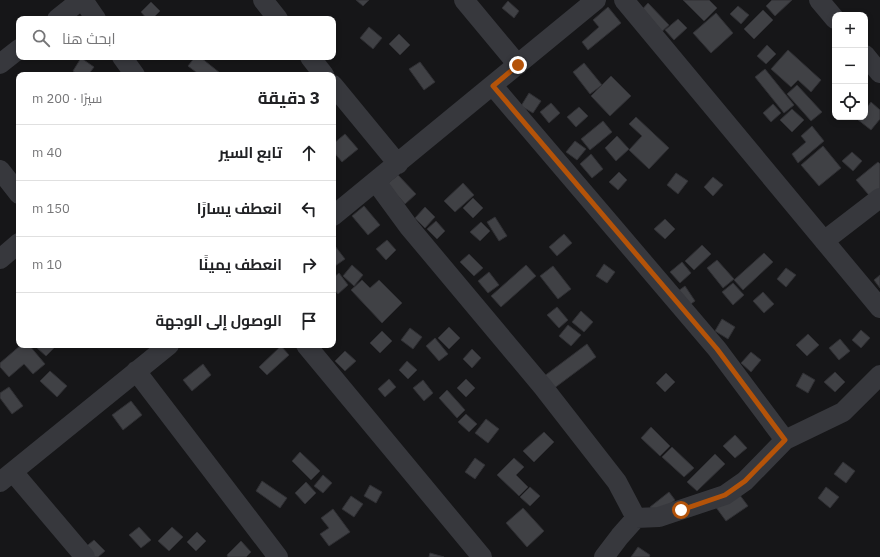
<!DOCTYPE html>
<html lang="ar">
<meta charset="utf-8">
<style>
body{margin:0;font-family:"IBM Plex Sans",Cairo,sans-serif;background:#f2f2f2;color:#202124;direction:rtl}
.controls{position:absolute;right:12px;top:12px;display:grid;overflow:hidden;border-radius:8px;box-shadow:0 2px 6px #0003}
.controls button{width:36px;height:36px;display:grid;place-items:center;padding:0;border:0;border-bottom:1px solid #e0e0e0;background:#fff;color:#202124;font:20px sans-serif}
.stop{position:absolute;width:12px;height:12px;margin:-9px;border:3px solid #b45309;border-radius:50%;background:#fff}
.stop.end{background:#b45309;border-color:#fff;box-shadow:0 1px 4px #0008}
.list{margin:0;padding:0;list-style:none}
h2{display:flex;justify-content:space-between;align-items:center;height:52px;margin:0;padding:0 16px;font-size:17px}
h2 small{font-size:13px;font-weight:400;color:#757577}
.list li{display:grid;grid-template-columns:26px 1fr auto;gap:12px;align-items:center;box-sizing:border-box;height:56px;padding:0 16px;border-top:1px solid #e0e0e0}
.list b{display:block;font-size:15px;white-space:nowrap}
.list em{font-size:13px;font-style:normal;color:#757577}
.icon{flex:none;width:22px;height:22px;fill:none;stroke:currentColor;stroke-width:2;stroke-linecap:round;stroke-linejoin:round}
.map{position:relative;flex:none;width:880px;height:557px;overflow:hidden;direction:ltr}
.search{position:absolute;background:#fff;box-shadow:0 2px 6px #0003;left:16px;top:16px;width:320px;height:44px;display:flex;align-items:center;gap:10px;box-sizing:border-box;padding:0 14px;border-radius:8px;color:#757577;font-size:15px}
.panel{position:absolute;background:#fff;box-shadow:0 2px 6px #0003;left:16px;top:72px;width:320px;height:276px;border-radius:8px;direction:rtl}
.map>svg:first-child{display:block}
</style>
<div class="map">
<svg width="880" height="557" viewBox="0 0 880 557">
<rect width="100%" height="100%" fill="#161618"/>
<path fill="#404145" stroke="#303034" d="M 356,0 L 369,0 L 363,6 Z
M 683,0 L 709,0 L 717,8 L 704,21 Z
M 772,0 L 792,0 L 775,16 L 766,6 Z
M 508,1 L 519,11 L 514,18 L 502,8 Z
M 151,2 L 160,11 L 152,19 L 147,19 L 141,12 Z
M 648,3 L 669,25 L 658,35 L 638,14 Z
M 738,6 L 749,15 L 741,24 L 730,14 Z
M 608,7 L 621,23 L 588,50 L 582,42 L 599,27 L 593,20 Z
M 763,10 L 773,20 L 754,39 L 744,29 Z
M 716,13 L 733,33 L 711,53 L 693,33 Z
M 678,19 L 687,28 L 674,40 L 665,30 Z
M 369,27 L 382,38 L 373,49 L 360,38 Z
M 399,34 L 410,45 L 400,55 L 389,44 Z
M 767,45 L 776,54 L 766,64 L 757,56 Z
M 788,50 L 821,80 L 811,92 L 798,80 L 791,87 L 771,69 Z
M 195,57 L 200,57 L 220,73 L 218,75 L 200,75 L 188,66 Z
M 81,58 L 94,67 L 88,75 L 78,75 L 73,71 Z
M 420,62 L 435,82 L 424,90 L 409,69 Z
M 584,63 L 602,85 L 590,94 L 573,72 Z
M 765,69 L 794,105 L 784,113 L 755,77 Z
M 611,76 L 631,96 L 610,116 L 591,96 Z
M 797,85 L 822,112 L 811,121 L 787,94 Z
M 529,93 L 541,101 L 533,113 L 521,106 Z
M 871,102 L 880,110 L 880,119 L 871,130 L 857,119 L 859,117 L 865,117 L 865,110 Z
M 551,103 L 560,113 L 549,123 L 540,112 Z
M 773,104 L 781,113 L 771,122 L 763,113 Z
M 579,107 L 588,116 L 576,127 L 567,117 Z
M 792,109 L 804,120 L 792,132 L 780,120 Z
M 636,117 L 669,148 L 649,169 L 629,150 L 642,136 L 629,124 Z
M 603,121 L 612,132 L 590,150 L 581,139 Z
M 812,126 L 824,141 L 798,163 L 792,154 L 806,142 L 801,136 Z
M 345,134 L 358,149 L 342,162 L 333,151 L 333,144 Z
M 617,136 L 629,149 L 616,161 L 605,148 Z
M 575,141 L 586,149 L 577,160 L 566,152 Z
M 823,146 L 841,168 L 819,186 L 801,165 Z
M 852,152 L 862,161 L 853,171 L 842,161 Z
M 591,154 L 603,169 L 592,178 L 580,164 Z
M 878,162 L 880,164 L 880,208 L 856,180 Z
M 619,172 L 627,180 L 618,190 L 609,182 Z
M 676,173 L 688,181 L 678,194 L 667,185 Z
M 398,175 L 416,194 L 405,204 L 387,184 Z
M 713,177 L 723,185 L 713,196 L 704,187 Z
M 463,183 L 474,195 L 455,212 L 444,201 Z
M 473,198 L 483,208 L 473,218 L 463,208 Z
M 364,206 L 380,225 L 368,235 L 352,216 Z
M 425,207 L 435,217 L 425,228 L 415,218 Z
M 495,217 L 507,236 L 499,241 L 487,222 Z
M 665,219 L 675,229 L 665,239 L 654,229 Z
M 436,221 L 445,231 L 437,239 L 427,229 Z
M 481,222 L 490,231 L 480,241 L 470,232 Z
M 564,234 L 572,243 L 557,256 L 549,247 Z
M 387,240 L 396,250 L 386,260 L 376,249 Z
M 702,245 L 711,254 L 694,270 L 685,261 Z
M 335,246 L 345,259 L 335,266 L 333,264 L 333,247 Z
M 764,253 L 773,262 L 743,290 L 734,280 Z
M 469,254 L 483,268 L 474,276 L 460,262 Z
M 717,260 L 734,279 L 723,288 L 707,268 Z
M 682,262 L 691,273 L 680,283 L 670,272 Z
M 604,264 L 615,272 L 607,283 L 596,276 Z
M 352,265 L 363,275 L 354,286 L 343,276 Z
M 526,265 L 536,276 L 501,307 L 491,296 Z
M 553,266 L 571,289 L 558,299 L 540,276 Z
M 786,268 L 796,275 L 786,287 L 777,279 Z
M 489,272 L 499,285 L 488,293 L 478,281 Z
M 339,273 L 348,285 L 338,294 L 333,288 L 333,278 Z
M 880,275 L 880,288 L 874,280 Z
M 362,280 L 370,288 L 379,280 L 402,303 L 382,323 L 351,290 Z
M 733,283 L 744,295 L 733,305 L 722,292 Z
M 685,286 L 695,301 L 678,313 L 667,299 Z
M 763,292 L 774,304 L 764,313 L 753,301 Z
M 557,307 L 568,320 L 559,328 L 547,315 Z
M 581,311 L 593,322 L 584,332 L 572,322 Z
M 722,319 L 735,327 L 728,339 L 715,331 Z
M 568,325 L 581,335 L 571,346 L 559,336 Z
M 449,327 L 460,338 L 449,349 L 438,338 Z
M 410,328 L 422,337 L 413,349 L 401,340 Z
M 861,330 L 870,338 L 861,348 L 852,340 Z
M 382,331 L 392,341 L 380,353 L 370,343 Z
M 808,334 L 819,345 L 807,356 L 796,345 Z
M 435,338 L 448,354 L 439,361 L 426,346 Z
M 840,339 L 850,351 L 839,360 L 829,348 Z
M 587,344 L 596,357 L 553,389 L 543,377 Z
M 21,345 L 29,345 L 45,364 L 33,374 L 24,364 L 9,377 L 0,367 L 0,363 Z
M 39,345 L 55,345 L 56,346 L 46,356 L 37,348 Z
M 281,346 L 289,355 L 267,375 L 259,367 Z
M 472,349 L 481,358 L 472,368 L 463,359 Z
M 345,351 L 356,361 L 345,371 L 335,361 Z
M 751,352 L 761,360 L 751,372 L 741,363 Z
M 407,361 L 417,370 L 408,379 L 399,370 Z
M 203,364 L 211,375 L 192,391 L 183,380 Z
M 50,371 L 67,386 L 57,397 L 40,381 Z
M 835,372 L 845,382 L 835,392 L 824,382 Z
M 666,373 L 675,382 L 665,392 L 656,383 Z
M 803,373 L 815,380 L 808,393 L 796,386 Z
M 389,379 L 396,387 L 385,397 L 378,389 Z
M 466,379 L 475,388 L 466,397 L 457,388 Z
M 423,380 L 433,393 L 424,401 L 413,388 Z
M 9,387 L 23,406 L 12,414 L 0,398 L 0,393 Z
M 447,390 L 465,410 L 457,418 L 439,398 Z
M 131,401 L 142,415 L 123,430 L 112,415 Z
M 466,414 L 477,424 L 469,432 L 458,422 Z
M 486,419 L 499,429 L 488,443 L 475,433 Z
M 651,427 L 670,446 L 660,456 L 641,438 Z
M 544,432 L 554,442 L 534,462 L 523,451 Z
M 735,435 L 747,448 L 735,458 L 723,446 Z
M 672,447 L 694,468 L 684,477 L 662,457 Z
M 300,452 L 320,471 L 311,480 L 292,461 Z
M 715,454 L 725,464 L 697,491 L 687,482 Z
M 475,458 L 485,465 L 475,479 L 465,472 Z
M 514,458 L 524,467 L 516,475 L 528,487 L 519,496 L 497,475 Z
M 843,462 L 855,471 L 846,483 L 834,474 Z
M 323,475 L 332,483 L 323,493 L 314,486 Z
M 262,481 L 287,498 L 280,508 L 256,491 Z
M 306,482 L 316,493 L 305,504 L 295,493 Z
M 370,485 L 382,492 L 376,503 L 364,496 Z
M 530,487 L 540,496 L 530,506 L 520,497 Z
M 826,487 L 839,497 L 830,508 L 818,498 Z
M 736,490 L 748,506 L 726,521 L 715,506 Z
M 669,492 L 675,500 L 657,515 L 650,507 Z
M 351,496 L 363,504 L 354,517 L 342,509 Z
M 523,508 L 544,531 L 527,547 L 506,523 Z
M 333,509 L 350,532 L 329,546 L 320,534 L 329,528 L 321,518 Z
M 139,527 L 151,540 L 141,548 L 129,535 Z
M 172,527 L 183,537 L 169,551 L 158,541 Z
M 197,532 L 206,541 L 196,551 L 187,542 Z
M 94,540 L 105,551 L 98,557 L 90,557 L 83,549 Z
M 241,541 L 251,552 L 246,557 L 228,557 L 227,555 Z
M 638,547 L 650,555 L 649,557 L 631,557 Z
M 430,553 L 444,557 L 429,557 Z"/>
<g fill="none" stroke-linecap="round" stroke-linejoin="round">
<path stroke="#37383d" stroke-width="20" d="M 83,0 L 96,19
M 263,0 L 278,19
M 464,0 L 518,65
M 624,0 L 880,308
M 819,0 L 835,19
M 57,19 L 81,0
M 865,55 L 880,73
M 122,57 L 135,75
M 310,57 L 324,75
M 0,64 L 19,49
M 333,85 L 398,164
M 493,86 L 717,349 L 785,440
M 0,170 L 19,194
M 376,182 L 409,227 L 543,387 L 617,482 L 636,518 L 620,536 L 604,557
M 333,216 L 596,0
M 824,241 L 880,198
M 0,259 L 19,243
M 306,345 L 482,557
M 136,371 L 278,557
M 13,472 L 85,557
M 0,482 L 169,345
M 636,518 L 659,517 L 725,495 L 745,481 L 785,440 L 843,412 L 880,375"/>
</g>
<g fill="none" stroke-linecap="round" stroke-linejoin="round">
<path stroke="#b45309" stroke-width="5" d="M 518,65 L 493,86 L 717,349 L 785,440 L 745,481 L 725,495 L 681,510"/>
</g>
</svg>
<div class="controls">
<button>+</button>
<button>−</button>
<button><svg class="icon" aria-label="locate" viewBox="0 0 24 24"><circle cx="12" cy="12" r="6"/><path d="M12 2v4M12 18v4M2 12h4M18 12h4"/></svg></button>
</div>
<div class="stop" style="left:681px;top:510px"></div>
<div class="stop end" style="left:518px;top:65px"></div>
<div class="search"><svg class="icon" aria-label="search" viewBox="0 0 24 24"><circle cx="10" cy="10" r="6"/><path d="M15 15l6 6"/></svg>ابحث هنا</div>
<section class="panel">
<h2>3 دقيقة<small>سيرًا · 200 m</small></h2>
<ul class="list">
<li><svg class="icon" aria-label="ahead" viewBox="0 0 24 24"><path d="M12 20V5M6 11l6-6 6 6"/></svg><div><b>تابع السير</b></div><em>40 m</em></li>
<li><svg class="icon" aria-label="left" viewBox="0 0 24 24"><path d="M17 20v-9H6M10 6l-5 5 5 5"/></svg><div><b>انعطف يسارًا</b></div><em>150 m</em></li>
<li><svg class="icon" aria-label="right" viewBox="0 0 24 24"><path d="M7 20v-9h11M14 6l5 5-5 5"/></svg><div><b>انعطف يمينًا</b></div><em>10 m</em></li>
<li><svg class="icon" aria-label="arrive" viewBox="0 0 24 24"><path d="M6 21V4h12l-3 4 3 4H6"/></svg><div><b>الوصول إلى الوجهة</b></div></li>
</ul>
</section>
</div>
